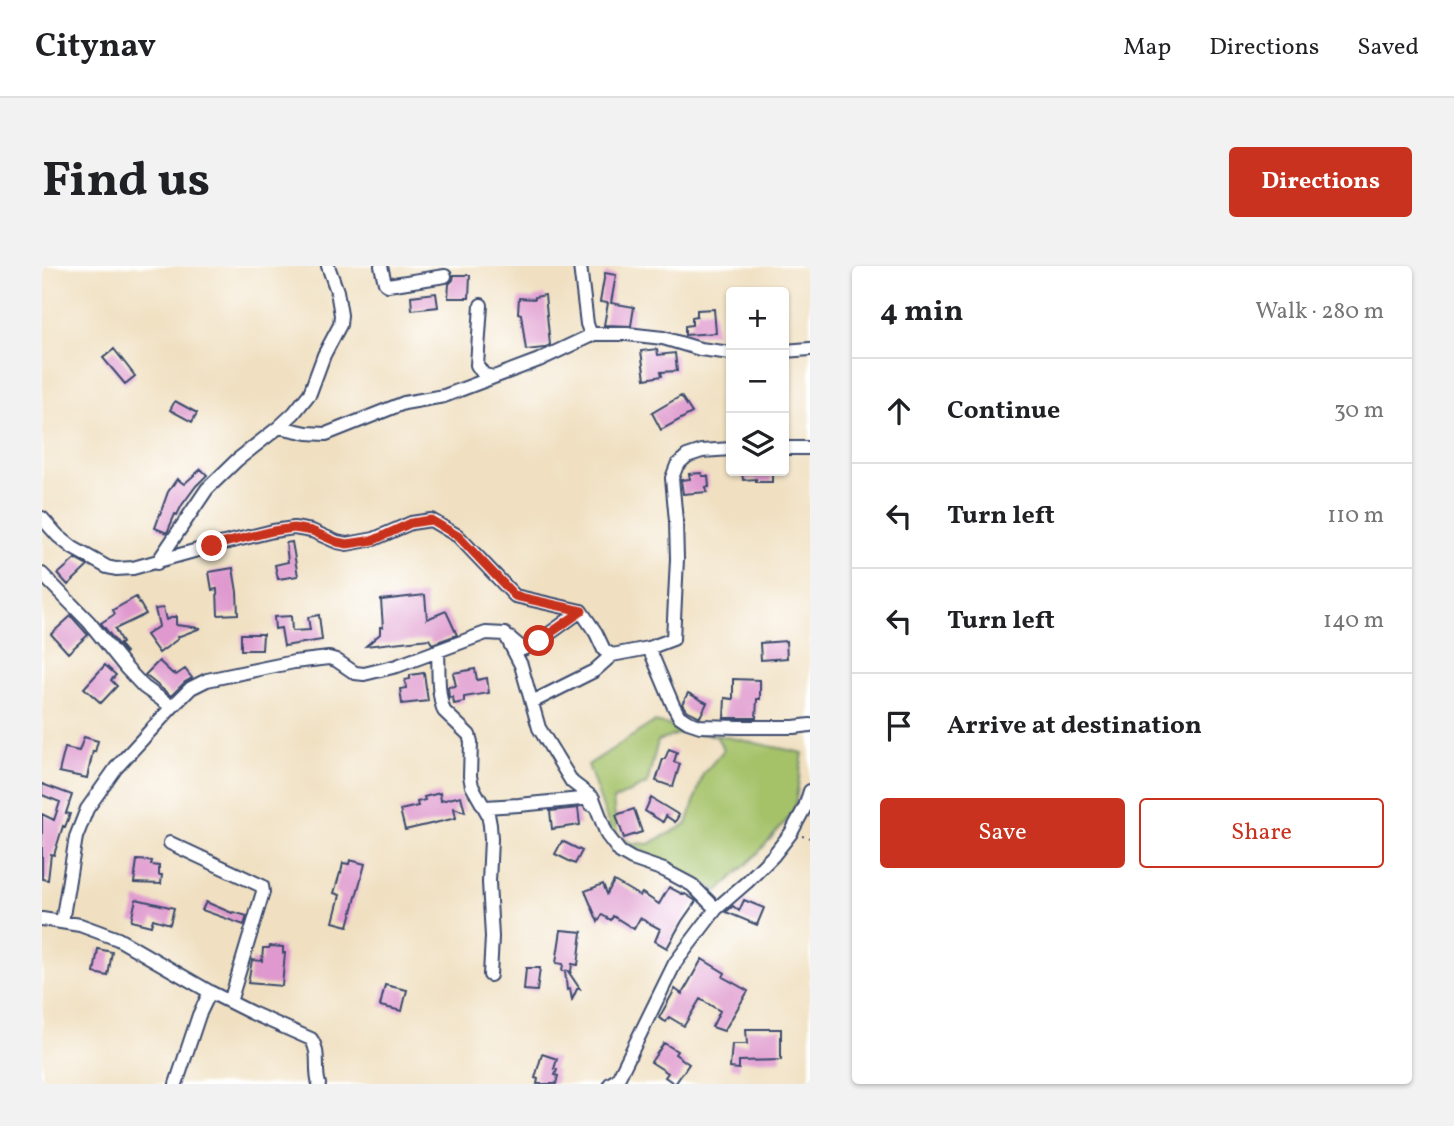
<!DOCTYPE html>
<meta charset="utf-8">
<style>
body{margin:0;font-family:Vollkorn,serif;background:#f2f2f2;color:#202124}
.controls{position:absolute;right:21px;top:21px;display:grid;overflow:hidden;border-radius:7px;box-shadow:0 2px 5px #0004}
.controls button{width:63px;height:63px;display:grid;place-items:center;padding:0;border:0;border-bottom:2px solid #e0e0e0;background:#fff;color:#202124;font:35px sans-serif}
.stop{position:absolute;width:21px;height:21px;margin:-16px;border:5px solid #c8321e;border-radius:50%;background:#fff}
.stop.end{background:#c8321e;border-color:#fff;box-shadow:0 2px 7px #0008}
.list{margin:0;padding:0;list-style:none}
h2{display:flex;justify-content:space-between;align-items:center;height:91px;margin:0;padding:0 28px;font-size:30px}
h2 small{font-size:23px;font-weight:400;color:#757577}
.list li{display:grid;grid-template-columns:46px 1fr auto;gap:21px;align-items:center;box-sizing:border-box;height:105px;padding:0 28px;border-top:2px solid #e0e0e0}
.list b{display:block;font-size:26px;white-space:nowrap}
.list em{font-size:23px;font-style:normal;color:#757577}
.actions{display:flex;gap:14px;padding:21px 28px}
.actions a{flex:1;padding:16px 0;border:2px solid #c8321e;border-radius:7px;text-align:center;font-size:24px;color:#c8321e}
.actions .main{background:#c8321e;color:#fff}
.icon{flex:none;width:38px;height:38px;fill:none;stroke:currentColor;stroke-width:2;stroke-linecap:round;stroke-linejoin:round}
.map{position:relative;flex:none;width:768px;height:818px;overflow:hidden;border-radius:7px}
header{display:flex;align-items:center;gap:42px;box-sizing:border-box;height:98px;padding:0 35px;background:#fff;border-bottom:2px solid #e0e0e0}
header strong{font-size:33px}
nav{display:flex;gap:38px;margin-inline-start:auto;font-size:24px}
.intro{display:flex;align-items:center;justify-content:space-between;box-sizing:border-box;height:168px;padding:0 42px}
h1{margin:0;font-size:49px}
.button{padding:18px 32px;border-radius:7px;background:#c8321e;color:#fff;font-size:24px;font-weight:700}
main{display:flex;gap:42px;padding:0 42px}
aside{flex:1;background:#fff;border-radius:7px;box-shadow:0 2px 5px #0004}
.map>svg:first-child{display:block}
</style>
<header>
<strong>Citynav</strong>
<nav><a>Map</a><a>Directions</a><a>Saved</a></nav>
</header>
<div class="intro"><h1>Find us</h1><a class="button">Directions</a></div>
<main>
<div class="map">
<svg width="768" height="818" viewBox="0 0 768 818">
<rect width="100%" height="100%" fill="#fff"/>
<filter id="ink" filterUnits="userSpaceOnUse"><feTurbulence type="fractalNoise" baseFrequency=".0143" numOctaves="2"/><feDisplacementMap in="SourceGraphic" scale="14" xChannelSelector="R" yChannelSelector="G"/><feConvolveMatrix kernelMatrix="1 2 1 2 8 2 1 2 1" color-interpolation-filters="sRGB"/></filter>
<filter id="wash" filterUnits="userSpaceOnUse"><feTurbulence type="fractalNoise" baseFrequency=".00686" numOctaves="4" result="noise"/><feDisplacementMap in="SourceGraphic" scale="28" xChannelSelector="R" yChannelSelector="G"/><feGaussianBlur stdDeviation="1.57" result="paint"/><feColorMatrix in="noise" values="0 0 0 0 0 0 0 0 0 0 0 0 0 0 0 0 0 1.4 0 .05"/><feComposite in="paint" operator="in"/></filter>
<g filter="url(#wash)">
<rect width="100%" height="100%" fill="#f0e0c1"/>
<path fill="#a5c269" stroke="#607864" stroke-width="2" fill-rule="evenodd" d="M 612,456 L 761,487 L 752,546 L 714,589 L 676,625 L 572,570 L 569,565 L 546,499 ZM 644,465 L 674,470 L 682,484 L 661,508 L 645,558 L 607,578 L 589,577 L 575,569 L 571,534 L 605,518 L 616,475 Z"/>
<g id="blocks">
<path fill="#df99ce" d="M 563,7 L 574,9 L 569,37 L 592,41 L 589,60 L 562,59 L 566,37 L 558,36 Z
M 412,9 L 428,9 L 427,32 L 406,32 L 407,18 L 411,14 Z
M 394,27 L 396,41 L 370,44 L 369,30 Z
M 503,29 L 508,79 L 502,82 L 484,84 L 479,48 L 476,47 L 477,32 L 493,33 L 493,31 Z
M 672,43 L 674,67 L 643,69 L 643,60 L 650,59 L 650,51 L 655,50 L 655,44 Z
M 72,83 L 93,110 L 83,118 L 61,92 Z
M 615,83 L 616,89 L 633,87 L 635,105 L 619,106 L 620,110 L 603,113 L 599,85 Z
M 639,130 L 650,147 L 619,164 L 610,147 Z
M 133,135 L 155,147 L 150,156 L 128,144 Z
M 159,203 L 165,209 L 154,220 L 140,239 L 135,249 L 133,248 L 125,267 L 113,262 L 126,226 L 135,213 L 142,218 Z
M 700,205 L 730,205 L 730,216 L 714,216 L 714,213 L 701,214 Z
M 659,207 L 660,210 L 666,210 L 667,221 L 664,221 L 665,226 L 641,228 L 639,214 L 648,213 L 647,208 Z
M 250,276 L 256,310 L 236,313 L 233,299 L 246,296 L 244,277 Z
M 33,293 L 46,300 L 26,319 L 16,308 Z
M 191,302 L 195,326 L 196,348 L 176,349 L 175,323 L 170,324 L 167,306 Z
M 383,329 L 385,353 L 404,345 L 415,369 L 390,378 L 387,373 L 324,380 L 338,368 L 338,361 L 341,361 L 339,334 Z
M 94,331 L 104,348 L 73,363 L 80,377 L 77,378 L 84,386 L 83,387 L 59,357 L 73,348 L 71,344 Z
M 121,342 L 124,354 L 134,350 L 134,359 L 159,362 L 135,371 L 136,373 L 117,387 L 104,369 L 117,360 L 113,343 Z
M 277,349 L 280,374 L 242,380 L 239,362 L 233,363 L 232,351 L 249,350 L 250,365 L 268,364 L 266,351 Z
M 29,350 L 46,369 L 26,387 L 9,368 Z
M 199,368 L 221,368 L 220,384 L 199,384 Z
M 744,375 L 745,392 L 719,394 L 718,377 Z
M 117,395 L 131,408 L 132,407 L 134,409 L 143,403 L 150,412 L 143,416 L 129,430 L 103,409 Z
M 63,399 L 74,409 L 69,414 L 75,420 L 59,437 L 42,422 Z
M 433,403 L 435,414 L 445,412 L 447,427 L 422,431 L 422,436 L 412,438 L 411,431 L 407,432 L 406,421 L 414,420 L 411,407 Z
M 382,407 L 386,435 L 360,438 L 358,423 L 364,422 L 363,414 L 368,413 L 368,409 Z
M 691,413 L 718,414 L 718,433 L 715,433 L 714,452 L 682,452 L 683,432 L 691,433 Z
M 646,427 L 665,437 L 658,451 L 644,444 L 640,438 Z
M 42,471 L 56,475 L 53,486 L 51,485 L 45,512 L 17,506 L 23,482 L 37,485 Z
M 627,483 L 635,486 L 632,496 L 638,498 L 631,521 L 614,515 L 621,493 L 623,493 Z
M 0,518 L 30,529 L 24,547 L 28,548 L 23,561 L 21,560 L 12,589 L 9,588 L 6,614 L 0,613 L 0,548 L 12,554 L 18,536 L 0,529 Z
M 398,527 L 399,535 L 419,530 L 423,546 L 412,542 L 414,552 L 363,564 L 358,544 L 376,540 L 375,536 L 383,534 L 382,531 Z
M 609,532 L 637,549 L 633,556 L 624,550 L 621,556 L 603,545 Z
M 536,542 L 538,559 L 510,563 L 508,545 Z
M 592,543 L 600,566 L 582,572 L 574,549 Z
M 520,575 L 540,585 L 533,598 L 513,588 Z
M 95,594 L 110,595 L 109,599 L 117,600 L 117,609 L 120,609 L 119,618 L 92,617 Z
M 308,594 L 323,598 L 306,660 L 291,656 L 298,629 L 292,627 L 298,607 L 299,607 L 301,597 L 307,598 Z
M 572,615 L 598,630 L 600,627 L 617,638 L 627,621 L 642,629 L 643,628 L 654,635 L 640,655 L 625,682 L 613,675 L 618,663 L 598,652 L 592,663 L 571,650 L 569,654 L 560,649 L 556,656 L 543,625 L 561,618 L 565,628 Z
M 94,633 L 132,642 L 128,658 L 111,653 L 109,660 L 89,655 Z
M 702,634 L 722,642 L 715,659 L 684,646 L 691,640 L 697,645 Z
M 164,636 L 190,647 L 191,646 L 205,650 L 202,659 L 160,644 Z
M 519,664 L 540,666 L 536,699 L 530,698 L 529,706 L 526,705 L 538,723 L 535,723 L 530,734 L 528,723 L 525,724 L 523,705 L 520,705 L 521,698 L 514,697 Z
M 228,680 L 241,681 L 241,687 L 243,687 L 240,720 L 206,717 L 210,694 L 220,695 L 221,682 L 227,682 Z
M 56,683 L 70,686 L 66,710 L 52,707 Z
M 660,693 L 683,707 L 681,711 L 706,725 L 682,765 L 670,761 L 678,745 L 658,733 L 642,760 L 627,751 L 624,756 L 617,752 L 633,723 L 640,728 Z
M 484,702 L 498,702 L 495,725 L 482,724 Z
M 343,719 L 365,724 L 360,745 L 338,740 Z
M 704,763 L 739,763 L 739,794 L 697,795 L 697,803 L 688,802 L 690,778 L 705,778 Z
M 622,777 L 635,785 L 633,788 L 647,798 L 633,818 L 623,811 L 626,807 L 609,796 Z
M 500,788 L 515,793 L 512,803 L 515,804 L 513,809 L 516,810 L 514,818 L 495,818 L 496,813 L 493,812 Z"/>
</g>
</g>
<g filter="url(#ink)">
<use href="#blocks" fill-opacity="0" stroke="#3b4a6d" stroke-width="2"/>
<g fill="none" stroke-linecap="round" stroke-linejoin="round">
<defs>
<path id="minor" d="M 339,0 L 343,17 L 346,19 L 403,10
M 538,0 L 545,58 L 548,66 L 552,68 L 585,68 L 621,72 L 658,83 L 689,87
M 439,39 L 435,99 L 442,109 L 452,111
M 742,85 L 768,83
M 237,161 L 265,167 L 284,168 L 362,137 L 402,130 L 497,94 L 552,68
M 742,182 L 768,182
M 0,252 L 16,270 L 31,282 L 65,301 L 74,303 L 91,302 L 170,280 L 231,265 L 252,262 L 270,265 L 295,276 L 305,278 L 332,273 L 369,257 L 389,254 L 416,270 L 473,330 L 539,345
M 115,297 L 165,223 L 195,194 L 237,161 L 252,147 L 268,127 L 282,89 L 298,59 L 299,49 L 295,25 L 286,0
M 0,308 L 47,356 L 84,402 L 102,421 L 130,441
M 468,372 L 481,383 L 497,375 L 539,345 L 554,367 L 562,384 L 570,389 L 607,382 L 631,373 L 635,293 L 634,255 L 630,212 L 635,199 L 645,190 L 660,185 L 689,183
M 607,382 L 631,439 L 637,450 L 646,456 L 658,460 L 696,461 L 752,461 L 768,459
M 396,386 C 397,405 395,426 402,445 L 427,469 L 429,476 L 428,510 L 430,520 L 446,548 L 448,559 L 449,573 L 447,616 L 450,671 L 448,709
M 490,436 L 552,405 L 570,389
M 443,541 L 477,539 L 539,533 L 546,533 L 548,538
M 128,577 L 220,620 L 221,626 L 188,736
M 0,653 L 38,659 L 76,673 L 168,726 L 210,747 L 269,773 C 279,787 272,803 277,818
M 20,656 L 34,571 L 45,543 L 74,502 L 130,441 L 149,422 L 165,414 L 252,396 L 287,392 L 294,394 L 313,407 L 322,408 L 355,400 L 444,367 L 463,368 L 479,399 L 497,462 L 530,516 L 551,532 L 565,569 L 578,586 L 590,593 L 622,604 L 650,619 L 674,643
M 134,818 L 157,749 L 168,726
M 568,818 L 576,813 L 633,697 L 674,643 L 705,616 L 731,590 L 749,567 L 763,541 L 768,525"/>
</defs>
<use href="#minor" stroke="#3b4a6d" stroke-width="16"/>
<path stroke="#3b4a6d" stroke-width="2" stroke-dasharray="2 5" stroke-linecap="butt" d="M 760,570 L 768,572"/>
<use href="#minor" stroke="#fff" stroke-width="12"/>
</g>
</g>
<g fill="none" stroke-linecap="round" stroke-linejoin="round" filter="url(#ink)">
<path stroke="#c8321e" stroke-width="9" d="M 170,280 L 231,265 L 252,262 L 270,265 L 295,276 L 305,278 L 332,274 L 369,257 L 389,254 L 416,270 L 473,330 L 540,345 L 497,375"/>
</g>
</svg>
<div class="controls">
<button>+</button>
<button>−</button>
<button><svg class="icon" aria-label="layers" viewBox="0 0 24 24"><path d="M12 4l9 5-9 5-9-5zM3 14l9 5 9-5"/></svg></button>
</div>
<div class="stop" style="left:497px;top:375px"></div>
<div class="stop end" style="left:170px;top:280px"></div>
</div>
<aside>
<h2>4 min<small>Walk · 280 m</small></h2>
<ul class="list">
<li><svg class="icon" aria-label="ahead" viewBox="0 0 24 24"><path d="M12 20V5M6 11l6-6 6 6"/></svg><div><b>Continue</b></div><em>30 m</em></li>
<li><svg class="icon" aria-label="left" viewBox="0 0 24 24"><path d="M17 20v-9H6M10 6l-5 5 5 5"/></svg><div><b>Turn left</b></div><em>110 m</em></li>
<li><svg class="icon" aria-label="left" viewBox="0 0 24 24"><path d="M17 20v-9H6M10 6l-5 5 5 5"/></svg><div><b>Turn left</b></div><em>140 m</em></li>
<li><svg class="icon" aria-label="arrive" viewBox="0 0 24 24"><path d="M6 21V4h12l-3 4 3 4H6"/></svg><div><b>Arrive at destination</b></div></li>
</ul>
<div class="actions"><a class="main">Save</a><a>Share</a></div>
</aside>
</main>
